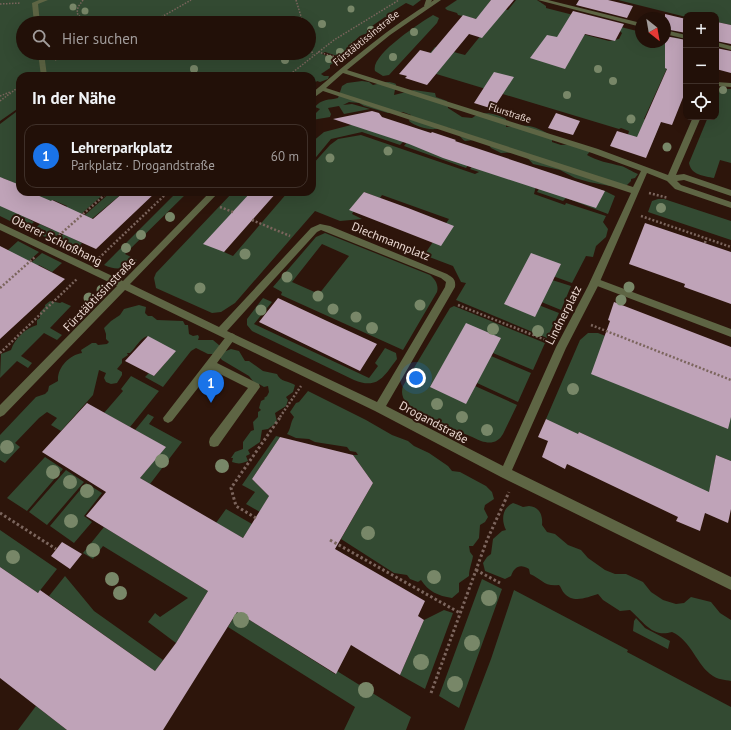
<!DOCTYPE html>
<html lang="de">
<meta charset="utf-8">
<style>
body{margin:0;font-family:"PT Sans",sans-serif;background:#2a1912;color:#f1f3f6}
.controls{position:absolute;right:12px;top:12px;display:grid;overflow:hidden;border-radius:8px;box-shadow:0 4px 16px #0002}
.controls button{width:36px;height:36px;display:grid;place-items:center;padding:0;border:0;border-bottom:1px solid #3f3029;background:#221008;color:#f1f3f6;font:20px sans-serif}
.compass{position:absolute;left:635px;top:12px;width:36px;height:36px;border-radius:50%;background:#221008;box-shadow:0 4px 16px #0002;rotate:149deg}
.you{position:absolute;left:416px;top:378px;width:14px;height:14px;margin:-10px;border:3px solid #fff;border-radius:50%;background:#1a73e8;box-shadow:0 0 0 6px #1a73e833}
.badge{display:grid;place-items:center;width:26px;height:26px;border-radius:50%;background:#1a73e8;color:#fff;font-size:13px;font-weight:700}
.pin{position:absolute;translate:-50% -33px;filter:drop-shadow(0 1px 2px #0008)}
.pin::after{content:'';position:absolute;top:21px;width:14px;height:12px;background:inherit;clip-path:polygon(0 0,100% 0,50% 100%)}
.list{margin:0;padding:0;list-style:none}
h2{display:flex;justify-content:space-between;align-items:center;height:52px;margin:0;padding:0 16px;font-size:17px}
h2 small{font-size:13px;font-weight:400;color:#a29d9c}
.list li{display:grid;grid-template-columns:26px 1fr auto;gap:12px;align-items:center;box-sizing:border-box;height:64px;margin:0 8px 8px;padding:0 8px;border:1px solid #3f3029;border-radius:12px}
.list b{display:block;font-size:15px;white-space:nowrap}
.list p{margin:0;font-size:13px;white-space:nowrap;color:#a29d9c}
.list em{font-size:13px;font-style:normal;color:#a29d9c}
.icon{flex:none;width:22px;height:22px;fill:none;stroke:currentColor;stroke-width:2;stroke-linecap:round;stroke-linejoin:round}
.map{position:relative;flex:none;width:731px;height:730px;overflow:hidden}
.search{position:absolute;background:#221008;box-shadow:0 4px 16px #0002;left:16px;top:16px;width:300px;height:44px;display:flex;align-items:center;gap:10px;box-sizing:border-box;padding:0 14px;border-radius:22px;color:#a29d9c;font-size:15px}
.panel{position:absolute;background:#221008;box-shadow:0 4px 16px #0002;left:16px;top:72px;width:300px;height:124px;border-radius:12px}
.map>svg:first-child{display:block}
</style>
<div class="map">
<svg width="731" height="730" viewBox="0 0 731 730">
<rect width="100%" height="100%" fill="#2d150b"/>
<path fill="#334a32" fill-rule="evenodd" d="M 0,0 L 421,0 L 413,6 L 406,3 L 390,13 L 397,17 L 393,20 L 385,17 L 372,26 L 380,30 L 374,35 C 363,31 359,37 352,43 L 353,45 L 346,48 L 348,50 L 337,56 L 325,52 L 322,54 L 332,58 L 335,62 L 330,65 L 330,68 L 321,74 L 324,76 L 329,76 L 328,79 L 320,82 L 317,81 L 314,84 L 315,90 L 312,92 L 312,76 L 305,76 L 304,74 L 301,73 L 297,76 L 20,76 L 20,107 L 0,121 ZM 23,23 L 309,23 L 309,53 L 23,53 Z
M 457,0 L 491,0 L 488,4 L 508,10 L 516,0 L 537,0 L 546,6 L 546,8 L 585,18 L 571,31 L 609,41 L 619,39 L 622,33 L 613,25 L 641,32 L 641,42 L 665,42 C 670,36 676,37 683,40 L 673,55 L 644,119 L 660,124 L 652,143 L 628,135 L 629,131 L 621,128 L 619,129 L 433,73 L 430,53 L 435,47 L 465,55 L 490,24 L 481,20 L 458,15 L 457,13 L 447,10 L 445,8 Z
M 618,0 L 731,0 L 731,25 L 717,22 L 716,23 L 716,15 L 686,15 L 686,17 Z
M 433,15 L 439,18 L 437,23 L 389,75 L 383,76 L 375,71 C 370,55 420,23 433,15 Z
M 362,81 L 369,82 L 373,85 C 382,83 387,80 396,84 L 394,95 L 414,90 L 435,93 L 436,97 L 447,101 L 448,108 L 462,117 L 472,118 C 481,110 496,113 506,119 L 506,127 C 527,124 533,125 552,136 L 552,142 L 561,145 L 575,144 L 592,149 L 587,155 C 597,161 609,163 621,166 C 626,167 632,172 638,174 L 635,178 L 631,179 L 631,181 L 627,185 L 610,186 L 589,182 L 575,178 L 560,170 L 533,164 L 522,152 L 501,153 L 491,148 L 489,145 L 474,140 L 465,141 C 460,138 458,132 454,130 C 447,126 443,128 436,129 C 427,130 415,126 409,121 L 411,115 L 403,112 L 388,113 L 364,106 L 359,103 L 349,102 L 343,105 L 352,104 L 370,109 L 344,114 L 339,106 L 328,108 L 331,114 L 330,117 L 312,120 L 312,117 L 320,109 L 315,107 C 321,99 329,100 338,98 L 342,86 L 347,83 Z
M 724,89 L 731,89 L 731,163 L 720,160 L 714,178 C 704,176 691,175 689,163 L 708,117 L 716,117 C 716,107 712,93 724,89 Z
M 20,109 L 20,186 L 3,178 L 0,178 L 0,124 Z
M 355,124 L 605,191 L 615,196 L 608,214 L 566,198 L 563,201 L 537,192 L 540,187 L 536,186 L 534,194 L 565,205 L 566,203 L 606,216 L 603,222 L 608,229 L 606,237 L 596,246 L 593,257 L 586,256 L 572,283 L 550,275 L 549,279 L 571,286 L 561,310 L 539,301 L 536,304 L 559,313 L 547,338 L 456,300 L 466,283 L 461,282 L 453,266 L 424,255 L 449,219 L 382,195 L 380,198 L 364,192 L 352,214 L 362,219 L 340,221 L 315,211 L 235,303 L 221,312 L 212,313 L 156,288 L 154,278 L 156,273 L 233,192 L 257,192 L 253,209 L 224,252 L 233,256 L 288,192 L 312,192 L 312,165 L 330,145 L 338,139 L 361,135 L 475,174 L 479,172 L 470,169 L 474,164 L 470,163 L 466,168 L 404,146 L 407,142 L 404,141 L 400,145 L 362,132 L 331,139 L 312,162 L 312,142 L 324,132 Z
M 30,192 L 106,192 L 52,240 L 32,231 L 40,224 L 53,230 L 74,212 L 66,208 L 67,206 L 53,200 L 21,215 L 34,222 L 26,229 L 0,216 L 0,205 Z
M 111,192 L 124,192 L 70,237 L 82,243 L 80,245 L 81,246 L 73,253 L 53,243 Z
M 177,192 L 188,192 L 125,254 L 137,260 C 128,269 116,271 104,265 Z
M 658,199 L 664,199 L 731,221 L 731,240 L 648,212 L 652,201 Z
M 325,233 L 430,275 C 435,279 439,285 437,292 L 403,350 L 281,295 L 282,292 L 273,287 L 316,237 ZM 322,244 L 349,256 L 319,294 L 292,282 Z
M 18,241 L 39,252 L 0,286 L 0,277 L 7,251 Z
M 42,253 L 62,263 L 52,272 L 39,265 L 19,283 L 0,290 Z
M 263,298 L 272,302 L 254,324 L 369,378 L 378,366 L 375,363 L 385,348 L 396,353 L 397,359 C 384,376 378,390 354,380 L 252,331 L 247,325 L 247,319 Z
M 50,301 L 60,303 L 62,302 L 71,306 L 50,328 L 62,335 L 57,340 L 44,333 L 21,356 L 32,363 L 28,368 L 17,361 L 0,378 L 1,354 L 11,350 C 15,338 26,328 37,325 L 37,320 L 40,318 L 40,312 L 45,307 L 45,305 Z
M 139,305 L 146,307 L 145,313 L 148,316 L 152,316 L 157,320 L 183,321 L 185,325 L 188,325 L 189,334 L 193,336 L 198,335 L 199,337 L 198,340 L 213,340 L 226,351 L 231,349 L 239,351 L 245,361 L 249,361 L 263,371 L 277,374 C 280,382 289,381 295,385 L 293,392 L 286,397 L 288,400 L 286,406 L 275,413 L 277,422 L 268,429 L 262,430 L 260,442 L 248,450 L 250,454 L 246,456 L 248,461 C 241,464 238,464 232,462 L 233,458 L 231,458 L 235,452 L 243,449 L 243,442 L 251,431 L 254,430 L 253,422 L 258,417 L 258,412 L 261,410 L 259,408 L 261,401 L 265,399 L 264,398 L 267,396 L 269,392 L 268,386 L 264,387 L 259,384 L 256,385 L 249,376 L 222,360 L 217,354 L 208,354 L 196,348 L 191,351 L 163,387 L 145,377 L 149,373 L 154,376 L 167,361 L 146,341 L 147,336 C 139,340 137,346 130,353 L 127,353 L 128,355 L 122,359 L 122,363 L 117,369 L 122,372 L 122,375 L 117,383 L 111,384 L 106,382 L 104,378 L 106,373 L 99,370 L 93,395 L 61,431 L 51,425 L 57,418 L 47,412 L 39,418 L 15,443 L 20,447 L 5,463 L 0,460 L 0,435 L 36,397 L 45,394 L 48,391 L 49,386 L 58,381 C 57,368 69,355 82,353 L 81,350 L 92,343 L 96,343 L 98,345 L 107,344 L 109,342 L 106,339 L 106,334 L 104,328 L 111,321 L 120,315 L 124,309 Z
M 454,306 L 545,343 L 533,370 L 493,353 L 491,356 L 531,373 L 518,402 L 477,383 L 475,386 L 517,405 L 503,434 C 498,443 490,444 481,441 C 464,433 418,415 407,403 C 402,398 401,392 403,386 L 450,308 Z
M 588,333 L 598,333 L 731,386 L 731,461 L 716,455 L 709,494 L 579,432 L 578,436 L 546,419 L 580,340 Z
M 131,376 L 159,391 L 130,427 L 104,413 L 123,391 L 121,389 Z
M 308,391 L 366,420 L 392,435 L 408,441 L 414,446 L 429,453 L 448,466 L 452,471 L 460,472 L 486,486 L 492,492 L 494,499 L 485,505 L 484,509 L 488,517 L 485,522 L 480,525 L 479,538 L 473,546 L 469,546 L 470,552 L 473,556 C 472,563 469,569 469,576 L 459,583 L 459,592 L 452,598 C 438,596 428,591 421,580 L 418,582 L 410,579 L 407,575 L 394,573 L 341,539 L 373,483 L 353,455 L 358,455 L 356,452 L 350,451 L 347,447 L 315,442 L 309,439 L 296,438 L 287,434 C 291,429 290,423 294,417 L 290,412 L 296,403 L 299,402 Z
M 148,414 L 154,417 L 149,424 L 182,442 L 150,484 L 140,478 L 165,447 L 135,430 Z
M 276,436 L 280,437 L 252,479 L 269,496 L 260,512 L 246,504 L 255,492 L 242,485 Z
M 45,457 L 63,469 L 27,511 L 7,498 Z
M 66,470 L 84,482 L 47,525 L 29,512 Z
M 86,483 L 102,493 L 84,516 L 92,522 L 74,543 L 50,526 Z
M 513,503 C 517,504 520,506 523,507 C 525,507 527,506 529,506 C 540,507 543,516 542,525 L 547,532 L 555,534 L 568,545 L 581,550 L 588,558 L 605,570 L 615,574 L 626,574 L 643,582 L 651,592 L 663,600 L 676,604 L 684,603 L 691,597 L 711,602 L 720,613 L 731,620 L 731,681 C 725,680 717,679 713,676 C 696,665 692,641 672,632 C 652,638 644,622 630,610 L 620,611 L 603,600 L 598,594 C 588,597 573,604 564,593 C 562,591 561,587 559,585 C 544,587 542,579 530,574 L 529,569 C 520,563 514,567 511,576 L 505,579 L 485,571 L 483,563 L 487,557 L 491,554 L 493,539 L 502,531 L 506,530 C 501,520 502,508 513,503 Z
M 226,509 L 252,524 L 243,538 L 216,523 Z
M 104,527 L 208,591 L 176,643 L 148,622 L 155,613 L 160,617 L 188,598 L 103,546 L 93,559 L 83,553 Z
M 0,530 L 57,569 L 38,593 L 0,567 Z
M 65,576 L 94,611 L 163,660 L 155,671 L 49,596 Z
M 482,579 L 502,589 L 459,708 L 439,696 Z
M 514,590 L 628,650 L 627,652 L 731,707 L 731,730 L 464,730 L 491,659 Z
M 444,610 L 453,613 L 425,689 L 400,675 L 424,620 Z
M 237,612 L 335,674 L 337,671 L 411,717 L 406,730 L 344,730 L 355,707 L 228,627 Z
M 636,618 L 645,628 L 670,641 L 668,649 L 633,631 L 634,621 Z
M 36,706 L 67,730 L 18,730 Z"/>
<path fill="#bfa3b8" d="M 491,0 L 514,0 L 482,38 L 469,34 L 427,85 L 405,78 L 407,76 L 399,74 L 420,50 L 431,53 L 463,15 L 476,19 Z
M 579,0 L 608,0 L 633,6 L 627,18 L 576,5 Z
M 573,11 L 624,24 L 615,41 L 585,34 L 565,69 L 530,58 L 547,35 L 557,37 Z
M 665,14 L 686,19 L 686,33 L 665,29 Z
M 717,22 L 731,25 L 731,44 L 716,41 Z
M 665,36 L 686,40 L 686,90 L 672,125 L 661,122 L 646,158 L 610,146 L 617,131 L 637,137 L 667,69 L 665,68 Z
M 716,48 L 731,51 L 731,73 L 716,69 Z
M 494,72 L 514,77 L 493,109 L 474,103 Z
M 372,111 L 379,113 L 382,117 L 431,133 L 432,132 L 456,140 L 455,141 L 605,191 L 596,208 L 443,158 L 409,144 L 333,119 Z
M 556,113 L 580,121 L 573,135 L 548,128 Z
M 0,177 L 20,185 L 20,192 L 30,192 L 51,201 L 52,200 L 93,219 L 124,192 L 156,192 L 96,249 L 0,206 Z
M 251,192 L 277,192 L 224,252 L 203,244 Z
M 364,192 L 408,208 L 454,226 L 441,246 L 349,210 Z
M 645,223 L 731,252 L 731,304 L 684,287 L 685,284 L 629,264 Z
M 0,246 L 65,279 L 0,339 Z
M 531,253 L 561,264 L 535,317 L 504,304 Z
M 278,298 L 327,321 L 377,344 L 360,371 L 259,322 Z
M 614,302 L 731,347 L 731,417 L 728,429 L 591,374 L 610,321 L 608,320 Z
M 466,323 L 501,338 L 466,404 L 430,387 Z
M 148,336 L 176,351 L 154,376 L 125,361 Z
M 87,403 L 166,447 L 140,478 L 243,538 L 269,496 L 252,479 L 280,437 L 353,455 L 373,483 L 335,549 L 425,601 L 418,616 L 424,620 L 400,675 L 351,645 L 336,674 L 237,612 L 163,730 L 67,730 L 0,678 L 0,567 L 38,593 L 40,590 L 155,671 L 176,643 L 208,591 L 86,516 L 106,492 L 42,452 Z
M 546,419 L 578,434 L 579,432 L 709,492 L 716,455 L 731,461 L 731,509 L 728,523 L 705,513 L 700,531 L 676,521 L 678,517 L 567,464 L 565,469 L 542,457 L 548,441 L 538,437 Z
M 62,542 L 82,554 L 70,569 L 51,556 Z"/>
<g fill="none" stroke-linecap="round" stroke-linejoin="round">
<path stroke="#7b655d" stroke-width="1.5" stroke-dasharray="1.5 1.5" stroke-linecap="butt" d="M 83,0 L 78,7 L 77,13 L 81,18 L 89,23
M 296,0 L 303,23
M 0,4 L 21,3
M 151,23 L 191,0
M 309,43 L 313,55
M 318,52 L 336,57
M 55,60 L 67,53
M 288,76 L 334,40 L 399,0
M 0,96 L 10,92
M 0,101 L 20,86"/>
<path stroke="#7b655d" stroke-width="2.5" stroke-dasharray="2 2" stroke-linecap="butt" d="M 649,193 L 668,198
M 220,207 L 233,212
M 641,216 L 731,247
M 252,220 L 290,236
M 56,238 L 108,192
M 705,243 L 706,238
M 99,258 L 168,192
M 0,288 L 35,257
M 458,305 L 548,341
M 591,325 L 731,380
M 0,353 L 77,279
M 280,417 L 301,386"/>
<path stroke="#7b655d" stroke-width="3" stroke-dasharray="2.5 2.5" stroke-linecap="butt" d="M 0,513 L 56,549
M 256,518 L 236,506 L 231,488 L 281,416
M 330,540 L 460,613
M 476,570 L 500,583
M 431,693 L 487,540 L 509,492"/>
<path fill="#5e6544" fill-rule="evenodd" d="M 39,0 L 48,0 L 38,4 L 40,23 L 34,23 L 32,3 Z
M 38,53 L 44,53 L 47,76 L 41,76 Z
M 595,278 L 731,329 L 731,337 L 592,284 L 590,282 Z
M 231,333 L 234,334 L 236,337 L 217,363 L 259,384 L 260,387 L 218,446 L 214,447 L 210,446 L 209,442 L 210,438 L 248,388 L 212,370 L 172,421 L 168,423 L 164,421 L 163,418 L 228,334 Z"/>
<path fill="#5e6544" fill-rule="evenodd" d="M 434,0 L 441,0 L 390,35 L 347,70 L 598,149 L 668,175 L 693,117 L 701,117 L 676,175 L 684,174 L 731,190 L 731,196 L 684,180 L 677,181 L 681,185 L 731,202 L 731,208 L 675,189 L 667,181 L 647,173 L 598,286 L 566,348 L 512,470 L 731,577 L 731,590 L 501,477 L 375,411 L 125,290 L 4,415 L 0,417 L 0,405 L 117,286 L 0,230 L 0,223 L 123,281 L 210,192 L 219,192 L 130,284 L 219,327 L 311,228 L 320,224 L 330,226 L 447,274 C 453,278 456,279 455,287 L 386,406 L 503,466 L 556,347 L 588,286 L 631,193 L 323,91 L 312,99 L 312,93 C 351,60 390,27 434,0 ZM 343,73 L 592,153 L 641,171 L 633,187 L 326,88 ZM 321,230 L 441,278 L 446,282 L 445,287 L 377,402 L 227,331 L 317,232 Z
M 538,0 L 548,0 L 641,23 L 641,27 Z
M 665,30 L 686,35 L 686,39 L 665,34 Z
M 716,42 L 731,46 L 731,50 L 716,46 Z
M 716,82 L 731,83 L 731,87 L 716,86 Z"/>
<path fill="#5e6544" fill-rule="evenodd" d="M 426,0 L 432,0 L 429,7 L 424,6 Z"/>
</g>
<g fill="#788768">
<circle cx="73" cy="7" r="3.5"/>
<circle cx="351" cy="9" r="3.5"/>
<circle cx="85" cy="11" r="3.5"/>
<circle cx="391" cy="17" r="3.5"/>
<circle cx="322" cy="24" r="4"/>
<circle cx="371" cy="30" r="4"/>
<circle cx="414" cy="32" r="4"/>
<circle cx="354" cy="46" r="4"/>
<circle cx="340" cy="52" r="4"/>
<circle cx="393" cy="57" r="4"/>
<circle cx="329" cy="59" r="4"/>
<circle cx="285" cy="60" r="4"/>
<circle cx="194" cy="69" r="4"/>
<circle cx="598" cy="69" r="4"/>
<circle cx="613" cy="81" r="4"/>
<circle cx="723" cy="90" r="4"/>
<circle cx="567" cy="95" r="4"/>
<circle cx="631" cy="119" r="4.5"/>
<circle cx="667" cy="147" r="4.5"/>
<circle cx="388" cy="151" r="4.5"/>
<circle cx="330" cy="158" r="4.5"/>
<circle cx="661" cy="208" r="5"/>
<circle cx="170" cy="217" r="5"/>
<circle cx="141" cy="235" r="5"/>
<circle cx="126" cy="248" r="5"/>
<circle cx="245" cy="254" r="5.5"/>
<circle cx="287" cy="277" r="5.5"/>
<circle cx="629" cy="287" r="5.5"/>
<circle cx="200" cy="288" r="5.5"/>
<circle cx="102" cy="290" r="5.5"/>
<circle cx="318" cy="296" r="5.5"/>
<circle cx="89" cy="298" r="5.5"/>
<circle cx="621" cy="300" r="5.5"/>
<circle cx="420" cy="305" r="5.5"/>
<circle cx="333" cy="309" r="5.5"/>
<circle cx="261" cy="310" r="5.5"/>
<circle cx="356" cy="317" r="5.5"/>
<circle cx="372" cy="328" r="6"/>
<circle cx="493" cy="329" r="6"/>
<circle cx="538" cy="331" r="6"/>
<circle cx="573" cy="389" r="6"/>
<circle cx="437" cy="404" r="6"/>
<circle cx="462" cy="417" r="6"/>
<circle cx="487" cy="430" r="6"/>
<circle cx="7" cy="447" r="7"/>
<circle cx="162" cy="461" r="7"/>
<circle cx="222" cy="466" r="7"/>
<circle cx="53" cy="472" r="7"/>
<circle cx="70" cy="482" r="7"/>
<circle cx="87" cy="491" r="7"/>
<circle cx="71" cy="521" r="7"/>
<circle cx="368" cy="533" r="7"/>
<circle cx="93" cy="550" r="7"/>
<circle cx="13" cy="557" r="7"/>
<circle cx="434" cy="577" r="7"/>
<circle cx="112" cy="579" r="7"/>
<circle cx="120" cy="593" r="7"/>
<circle cx="489" cy="598" r="8"/>
<circle cx="241" cy="620" r="8"/>
<circle cx="472" cy="643" r="8"/>
<circle cx="421" cy="662" r="8"/>
<circle cx="455" cy="684" r="8"/>
<circle cx="366" cy="690" r="8"/>
</g>
<g text-anchor="middle" dominant-baseline="central" stroke-width="4" stroke-linejoin="round" paint-order="stroke">
<g font-size="10" fill="#ebd9d2" stroke="#2d150b">
<text transform="translate(366 38) rotate(-39)">Fürstäbtissinstraße</text>
<text transform="translate(510 113) rotate(18)">Flurstraße</text>
</g>
<g font-size="12" fill="#ebd9d2" stroke="#2d150b">
<text transform="translate(57 240) rotate(26)">Oberer Schloßhang</text>
<text transform="translate(391 241) rotate(22)">Diechmannplatz</text>
<text transform="translate(99 294) rotate(-46)">Fürstäbtissinstraße</text>
<text transform="translate(563 315) rotate(-63)">Lindnerplatz</text>
<text transform="translate(434 422) rotate(28)">Drogandstraße</text>
</g>
</g>
</svg>
<div class="controls">
<button>+</button>
<button>−</button>
<button><svg class="icon" aria-label="locate" viewBox="0 0 24 24"><circle cx="12" cy="12" r="6"/><path d="M12 2v4M12 18v4M2 12h4M18 12h4"/></svg></button>
</div>
<svg class="compass" viewBox="-18 -18 36 36"><path d="M0-13l5 13h-10z" fill="#e53935"/><path d="M0 13l5-13h-10z" fill="#a29d9c"/></svg>
<div class="you"></div>
<div class="pin badge" style="left:211px;top:403px">1</div>
<div class="search"><svg class="icon" aria-label="search" viewBox="0 0 24 24"><circle cx="10" cy="10" r="6"/><path d="M15 15l6 6"/></svg>Hier suchen</div>
<section class="panel">
<h2>In der Nähe<small></small></h2>
<ul class="list">
<li><span class="badge">1</span><div><b>Lehrerparkplatz</b><p>Parkplatz · Drogandstraße</p></div><em>60 m</em></li>
</ul>
</section>
</div>
